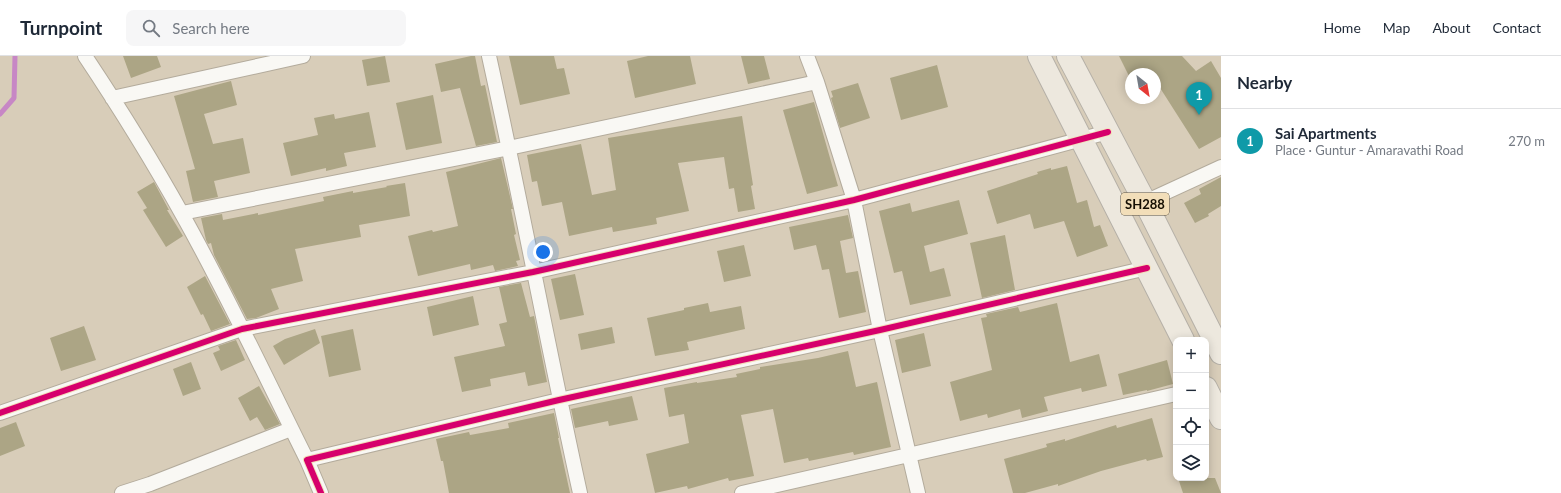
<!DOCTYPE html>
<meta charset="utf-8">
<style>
body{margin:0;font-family:Lato,sans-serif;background:#f6f6f7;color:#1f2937}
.controls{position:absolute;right:12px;bottom:12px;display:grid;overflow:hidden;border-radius:8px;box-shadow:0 2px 10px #0003}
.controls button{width:36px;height:36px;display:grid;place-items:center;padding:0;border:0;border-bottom:1px solid #e0e1e3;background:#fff;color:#1f2937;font:20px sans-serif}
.compass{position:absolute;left:1125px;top:12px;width:36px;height:36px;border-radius:50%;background:#fff;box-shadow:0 2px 10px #0003;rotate:149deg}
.you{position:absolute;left:543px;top:196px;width:14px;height:14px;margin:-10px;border:3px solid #fff;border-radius:50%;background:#1a73e8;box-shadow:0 0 0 6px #1a73e833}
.badge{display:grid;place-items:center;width:26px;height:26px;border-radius:50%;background:#0f766e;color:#fff;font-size:13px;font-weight:700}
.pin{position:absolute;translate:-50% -33px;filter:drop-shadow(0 1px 2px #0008)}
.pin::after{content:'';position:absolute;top:21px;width:14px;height:12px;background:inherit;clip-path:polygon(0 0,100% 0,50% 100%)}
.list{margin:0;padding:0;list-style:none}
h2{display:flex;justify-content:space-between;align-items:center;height:52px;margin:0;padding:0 16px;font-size:17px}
h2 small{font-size:13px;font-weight:400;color:#747a83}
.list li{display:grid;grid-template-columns:26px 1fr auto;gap:12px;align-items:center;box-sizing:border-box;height:64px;padding:0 16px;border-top:1px solid #e0e1e3}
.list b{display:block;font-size:15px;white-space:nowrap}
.list p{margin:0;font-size:13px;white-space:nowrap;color:#747a83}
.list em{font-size:13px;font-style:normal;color:#747a83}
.icon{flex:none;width:22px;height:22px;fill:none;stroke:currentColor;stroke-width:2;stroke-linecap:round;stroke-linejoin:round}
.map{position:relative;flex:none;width:1221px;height:437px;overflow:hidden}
header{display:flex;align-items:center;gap:24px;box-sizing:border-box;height:56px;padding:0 20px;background:#fff;border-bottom:1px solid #e0e1e3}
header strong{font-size:19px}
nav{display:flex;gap:22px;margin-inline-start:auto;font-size:14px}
.search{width:280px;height:36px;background:#f6f6f7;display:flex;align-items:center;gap:10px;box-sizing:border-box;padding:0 14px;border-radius:8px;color:#747a83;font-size:15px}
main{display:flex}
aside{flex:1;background:#fff}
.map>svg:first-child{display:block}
</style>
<header>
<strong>Turnpoint</strong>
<div class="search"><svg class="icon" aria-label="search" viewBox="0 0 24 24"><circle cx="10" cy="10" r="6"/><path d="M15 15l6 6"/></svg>Search here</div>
<nav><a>Home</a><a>Map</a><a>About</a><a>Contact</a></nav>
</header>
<main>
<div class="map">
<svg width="1221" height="437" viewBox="0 0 1221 437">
<rect width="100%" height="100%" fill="#d8cdb9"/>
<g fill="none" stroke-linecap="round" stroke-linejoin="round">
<path stroke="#c787c5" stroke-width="5" d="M 0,58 L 14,42 L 15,0"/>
</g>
<path fill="#aca585" d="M 123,0 L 157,0 L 161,11 L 131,22 Z
M 385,0 L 390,26 L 367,30 L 362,4 Z
M 471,0 L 475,0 L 481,30 L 485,29 L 497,86 L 476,90 L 460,32 L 441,36 L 435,8 Z
M 509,0 L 554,0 L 557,13 L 564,12 L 570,38 L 520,49 Z
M 648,0 L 690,0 L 696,28 L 635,42 L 627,5 Z
M 741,0 L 764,0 L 770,23 L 748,28 Z
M 1119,0 L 1182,0 L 1196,15 L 1211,5 L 1221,22 L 1221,81 L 1199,93 L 1155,24 L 1155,18 L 1131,18 L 1131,24 Z
M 937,9 L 948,51 L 901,64 L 890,22 Z
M 231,25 L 237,49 L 204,58 L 213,88 L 243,82 L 250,117 L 214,125 L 218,141 L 193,146 L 186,115 L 195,113 L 174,40 Z
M 858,27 L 870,62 L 840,72 L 831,42 L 833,41 L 831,35 Z
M 433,39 L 442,87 L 406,94 L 396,47 Z
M 814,46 L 838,130 L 807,138 L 783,54 Z
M 369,56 L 376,91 L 344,97 L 347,110 L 326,115 L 326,112 L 291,120 L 283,87 L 318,79 L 314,62 L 334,58 L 335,63 Z
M 742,60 L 753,129 L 751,130 L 755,153 L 738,156 L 734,132 L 729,133 L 724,101 L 678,107 L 689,155 L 656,162 L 657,168 L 613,176 L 612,171 L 569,180 L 562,146 L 542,150 L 537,125 L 532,126 L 527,99 L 581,88 L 592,139 L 616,134 L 608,82 Z
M 501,102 L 513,153 L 511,153 L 516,178 L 514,179 L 520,204 L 516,205 L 518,210 L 495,215 L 493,209 L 471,214 L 470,208 L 418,220 L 408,180 L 432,174 L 433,176 L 458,170 L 446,116 Z
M 1067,110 L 1077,147 L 1087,144 L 1094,171 L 1100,169 L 1108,190 L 1077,201 L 1064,165 L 1034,173 L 1030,158 L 997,168 L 987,135 L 1038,118 L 1037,116 L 1051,112 L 1051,114 Z
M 1221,121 L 1221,150 L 1208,158 L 1209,160 L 1195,167 L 1184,147 L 1201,138 L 1199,133 Z
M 154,126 L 169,154 L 167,154 L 183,180 L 166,191 L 143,154 L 147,152 L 137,136 Z
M 405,127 L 410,160 L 359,169 L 361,181 L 295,193 L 303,225 L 271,233 L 279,253 L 256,262 L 247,263 L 214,199 L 211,187 L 208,188 L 206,184 L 201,162 L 222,158 L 223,164 L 258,157 L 258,159 L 324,145 L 323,141 L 353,135 L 353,137 L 387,131 L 386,130 Z
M 959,144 L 968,178 L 924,190 L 930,216 L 944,212 L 951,240 L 910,249 L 902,215 L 894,217 L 879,155 L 910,147 L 912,156 Z
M 848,159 L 853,182 L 840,185 L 846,217 L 858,215 L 866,256 L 839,262 L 829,213 L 822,214 L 816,189 L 794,194 L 789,171 Z
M 1005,179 L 1015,234 L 982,242 L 970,187 Z
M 744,189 L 751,220 L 724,226 L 717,195 Z
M 575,218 L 584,259 L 560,264 L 551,223 Z
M 205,220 L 230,268 L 211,275 L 203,258 L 201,259 L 187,231 Z
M 521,227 L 530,261 L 534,260 L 547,326 L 528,330 L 525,316 L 490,323 L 491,330 L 462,336 L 454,301 L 505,290 L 499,268 L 507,266 L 499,231 Z
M 473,240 L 479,269 L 433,280 L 427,251 Z
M 708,247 L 710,256 L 741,250 L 745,273 L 687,286 L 689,294 L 655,300 L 647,262 L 684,254 L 684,252 Z
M 1057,247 L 1070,306 L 1099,298 L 1107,330 L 1082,336 L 1081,332 L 1044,341 L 1048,355 L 1022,362 L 1020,353 L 988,362 L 987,358 L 960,365 L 950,326 L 992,314 L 981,262 L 987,261 L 986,258 L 1018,251 L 1020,256 Z
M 84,270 L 96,304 L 61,315 L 50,282 Z
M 612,271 L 615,287 L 581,294 L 578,278 Z
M 315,273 L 320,287 L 284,309 L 273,290 L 285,283 Z
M 353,273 L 361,314 L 329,321 L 321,280 Z
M 924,277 L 931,310 L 902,317 L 895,284 Z
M 236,284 L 245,304 L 221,315 L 213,297 L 220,294 L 218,290 Z
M 848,295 L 856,331 L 877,326 L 891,391 L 854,399 L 853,396 L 809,405 L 808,402 L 784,407 L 773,353 L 741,359 L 754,420 L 729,425 L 728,422 L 688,433 L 687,430 L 655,437 L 646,398 L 689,387 L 684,358 L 669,361 L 664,332 L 697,326 L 697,327 L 737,321 L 736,318 L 760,313 L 760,311 L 818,302 Z
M 1167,304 L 1173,328 L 1147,335 L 1147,334 L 1123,339 L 1118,318 Z
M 191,306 L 201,333 L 183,340 L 173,313 Z
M 259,330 L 280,368 L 265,374 L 257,361 L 250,365 L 238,342 Z
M 632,340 L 638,364 L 609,370 L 608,365 L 575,372 L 571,353 Z
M 554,357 L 559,382 L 558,382 L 570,437 L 449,437 L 443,405 L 441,405 L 436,383 L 469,376 L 470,379 L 509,372 L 508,367 Z
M 1152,362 L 1163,401 L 1147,405 L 1146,403 L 1101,415 L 1058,430 L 1058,428 L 1025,437 L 1013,437 L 1004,403 L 1047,391 L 1046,388 L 1065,383 L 1065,385 L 1116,369 L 1117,372 Z
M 16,366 L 25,390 L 0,400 L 0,372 Z
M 1178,422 L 1215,422 L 1221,437 L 1183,437 Z"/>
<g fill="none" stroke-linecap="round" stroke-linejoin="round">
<defs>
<path id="street" d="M 85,0 C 119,51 152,104 182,158 C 227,238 266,322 307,404
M 489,0 C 521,145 548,292 580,437
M 807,0 L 817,26 L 854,144 L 880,274 L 918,437
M 112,42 L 303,0
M 1145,146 L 1221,111
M 182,157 L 509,92 L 817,26
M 0,357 L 242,273 L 533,216 L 854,144 L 1108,76
M 122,437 L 150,428 L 291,373
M 321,437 L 307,404 L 559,344 L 880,274 L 1147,212
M 742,437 L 1176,338"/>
<path id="primary" d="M 1039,0 L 1183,284
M 1068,0 L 1145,146 L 1221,297
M 1206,332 L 1221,362"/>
</defs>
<use href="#street" stroke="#b3ab9c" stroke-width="16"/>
<use href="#primary" stroke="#b5b0a7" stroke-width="24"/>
<use href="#street" stroke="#f9f8f4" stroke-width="14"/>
<use href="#primary" stroke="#ede8de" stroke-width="22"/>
<defs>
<path id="cycleway" d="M 0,357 L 242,273 L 533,216 L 854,144 L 1108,76
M 321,437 L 307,404 L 559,344 L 880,274 L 1147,212"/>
</defs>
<use href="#cycleway" stroke="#f2deb9" stroke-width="8"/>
<use href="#cycleway" stroke="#d6006c" stroke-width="6"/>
</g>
<g text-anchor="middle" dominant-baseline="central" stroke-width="4" stroke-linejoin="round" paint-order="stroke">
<rect fill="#f2deb9" stroke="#574d3a" stroke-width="1" x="1121" y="137" width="48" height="22" rx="3"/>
<g font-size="13" font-weight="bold" fill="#150f03">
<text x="1145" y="148">SH288</text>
</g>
</g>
</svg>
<div class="controls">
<button>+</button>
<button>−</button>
<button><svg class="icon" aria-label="locate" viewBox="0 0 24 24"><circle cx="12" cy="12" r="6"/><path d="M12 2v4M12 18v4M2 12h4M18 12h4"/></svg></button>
<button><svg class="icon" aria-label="layers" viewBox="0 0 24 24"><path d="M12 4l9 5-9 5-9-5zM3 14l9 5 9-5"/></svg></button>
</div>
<svg class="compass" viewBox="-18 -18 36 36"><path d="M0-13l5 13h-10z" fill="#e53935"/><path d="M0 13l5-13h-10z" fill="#747a83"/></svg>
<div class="you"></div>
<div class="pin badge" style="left:1199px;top:59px;background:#0f9aa8">1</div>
</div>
<aside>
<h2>Nearby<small></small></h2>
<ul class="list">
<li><span class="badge" style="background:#0f9aa8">1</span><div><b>Sai Apartments</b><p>Place · Guntur - Amaravathi Road</p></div><em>270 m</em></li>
</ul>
</aside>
</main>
